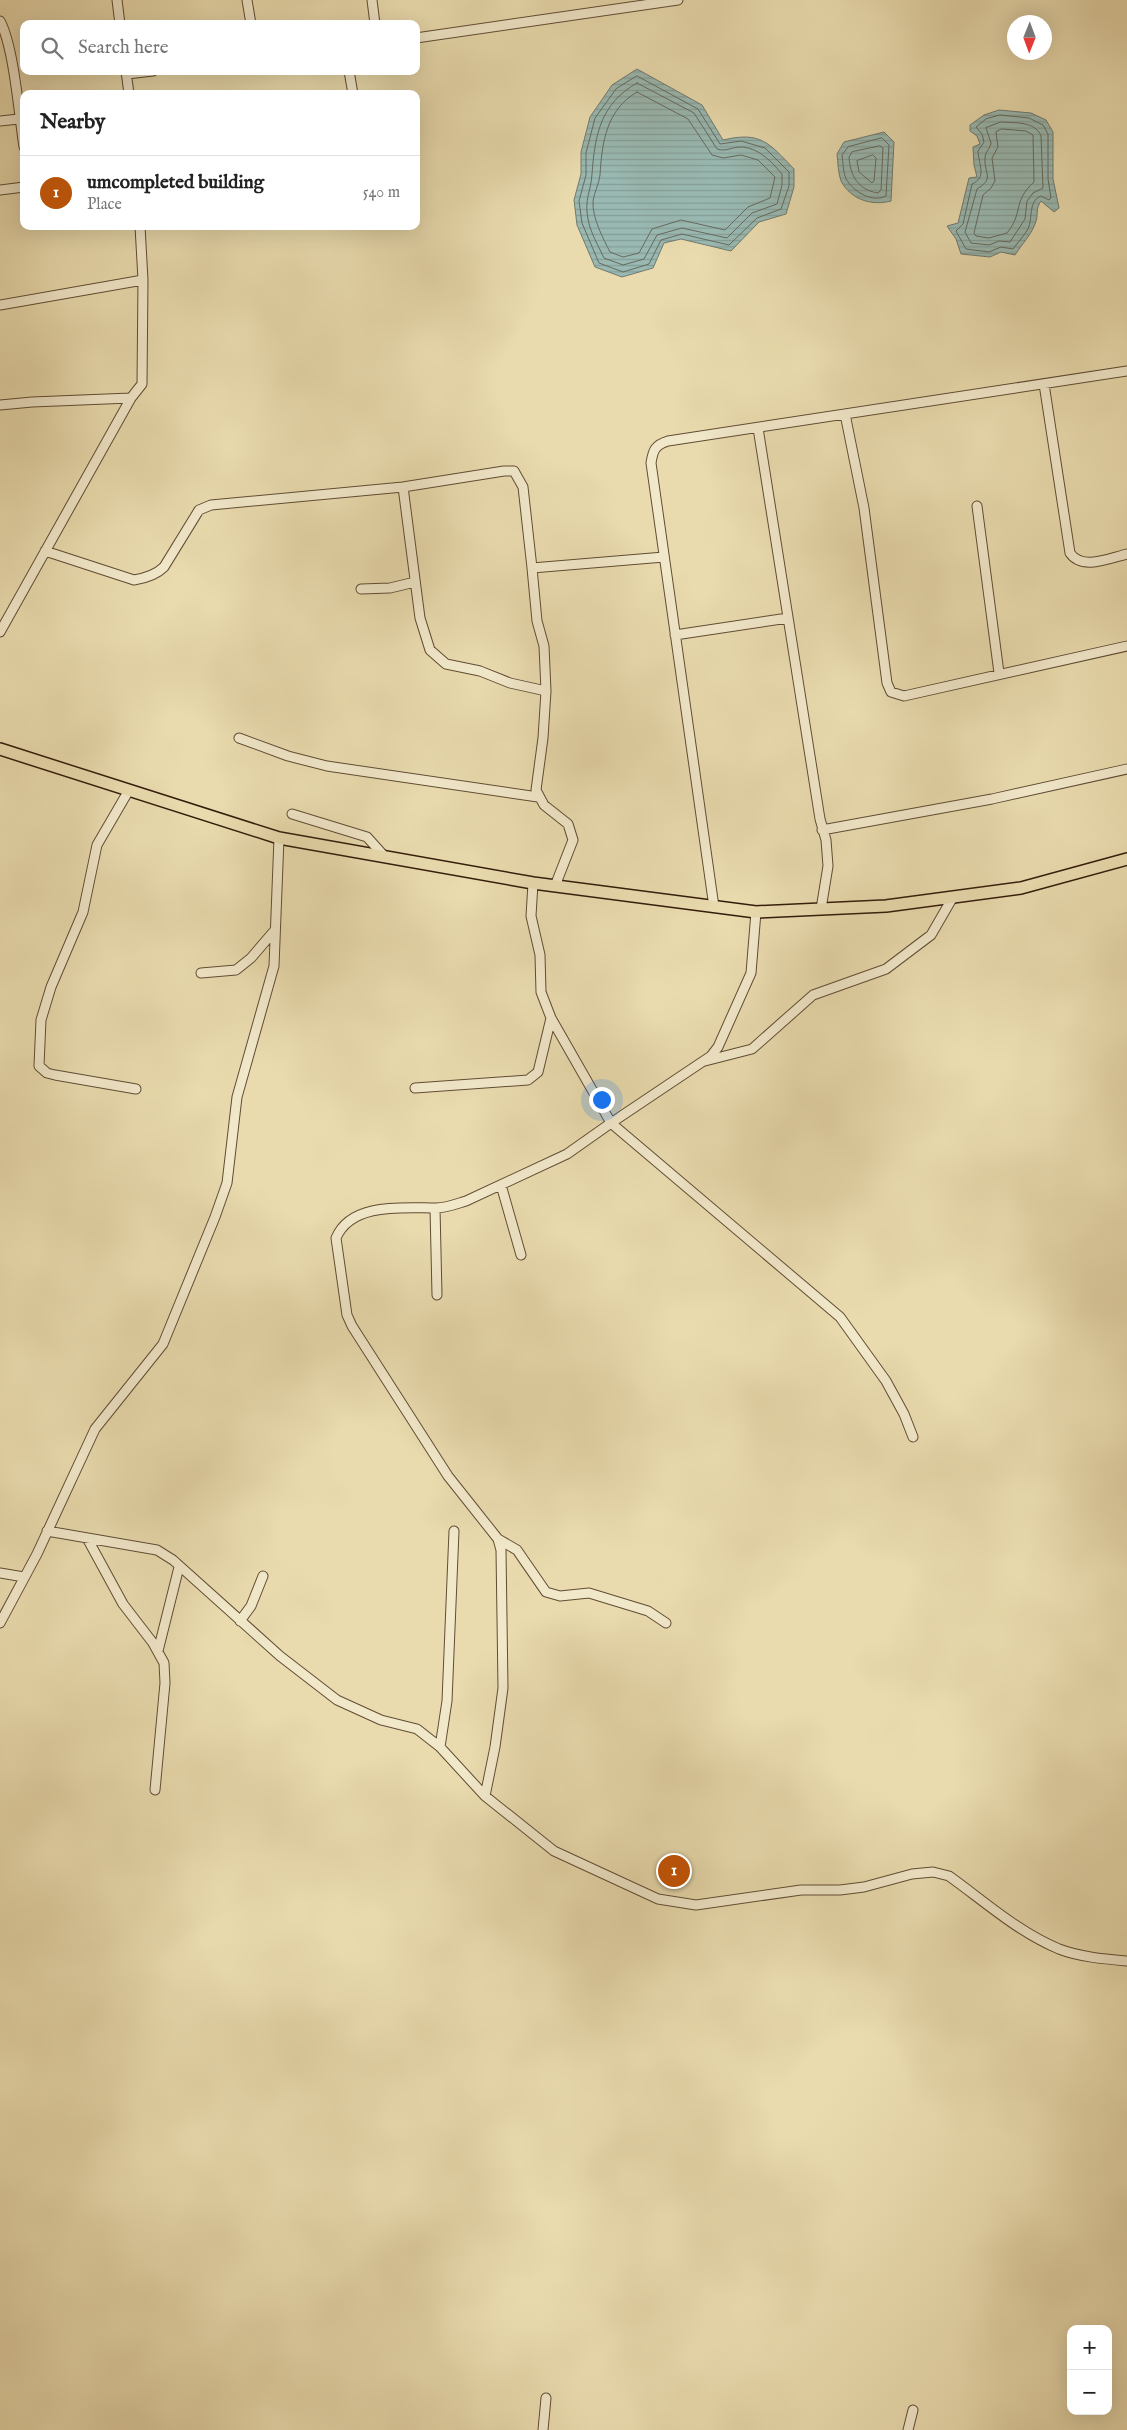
<!DOCTYPE html>
<meta charset="utf-8">
<style>
body{margin:0;font-family:"IM FELL English",serif;background:#f2f2f2;color:#222}
.controls{position:absolute;right:15px;bottom:15px;display:grid;overflow:hidden;border-radius:10px;box-shadow:0 5px 20px #0002}
.controls button{width:45px;height:45px;display:grid;place-items:center;padding:0;border:0;border-bottom:1px solid #e0e0e0;background:#fff;color:#222;font:25px sans-serif}
.compass{position:absolute;left:1007px;top:15px;width:45px;height:45px;border-radius:50%;background:#fff;box-shadow:0 5px 20px #0002;rotate:181deg}
.you{position:absolute;left:601px;top:1099px;width:18px;height:18px;margin:-12px;border:4px solid #fff;border-radius:50%;background:#1a73e8;box-shadow:0 0 0 8px #1a73e833}
.badge{display:grid;place-items:center;width:32px;height:32px;border-radius:50%;background:#b45309;color:#fff;font-size:16px;font-weight:700}
.pin{position:absolute;translate:-50% -50%;border:2px solid #fff;box-shadow:0 1px 5px #0006}
.list{margin:0;padding:0;list-style:none}
h2{display:flex;justify-content:space-between;align-items:center;height:65px;margin:0;padding:0 20px;font-size:21px}
h2 small{font-size:16px;font-weight:400;color:#767676}
.list li{display:grid;grid-template-columns:32px 1fr auto;gap:15px;align-items:center;box-sizing:border-box;height:75px;padding:0 20px;border-top:1px solid #e0e0e0}
.list b{display:block;font-size:19px;white-space:nowrap}
.list p{margin:0;font-size:16px;white-space:nowrap;color:#767676}
.list em{font-size:16px;font-style:normal;color:#767676}
.icon{flex:none;width:28px;height:28px;fill:none;stroke:currentColor;stroke-width:2;stroke-linecap:round;stroke-linejoin:round}
.map{position:relative;flex:none;width:1127px;height:2430px;overflow:hidden}
.search{position:absolute;background:#fff;box-shadow:0 5px 20px #0002;left:20px;top:20px;width:400px;height:55px;display:flex;align-items:center;gap:12px;box-sizing:border-box;padding:0 18px;border-radius:10px;color:#767676;font-size:19px}
.panel{position:absolute;background:#fff;box-shadow:0 5px 20px #0002;left:20px;top:90px;width:400px;height:140px;border-radius:10px}
.map>svg:first-child{display:block}
</style>
<div class="map">
<svg width="1127" height="2430" viewBox="0 0 1127 2430">
<defs>
<pattern id="water-rules" width="6" height="5" patternUnits="userSpaceOnUse" patternTransform="scale(1.25)"><rect width="6" height="5" fill="#99b9b2"/><path d="M0 2.5h6" fill="none" stroke="#849e98"/></pattern>
</defs>
<rect width="100%" height="100%" fill="#e9dbae"/>
<filter id="stains"><feTurbulence type="fractalNoise" baseFrequency=".004" numOctaves="4"/><feColorMatrix values="0 0 0 0 .2 0 0 0 0 .09 0 0 0 0 .02 0 0 0 .5 -.17"/></filter>
<radialGradient id="worn" r=".72"><stop offset=".6" stop-color="#630" stop-opacity="0"/><stop offset="1" stop-color="#630" stop-opacity=".3"/></radialGradient>
<path fill="url(#water-rules)" stroke="#717a6f" d="M 637,69 L 702,105 L 723,140 C 761,131 769,143 794,169 L 794,187 L 786,214 L 759,222 L 731,251 L 681,239 L 664,243 L 653,268 L 622,277 L 595,267 L 577,225 L 574,200 L 581,174 L 581,152 L 590,117 L 612,85 Z
M 999,110 L 1031,113 L 1046,120 L 1053,132 L 1053,179 L 1059,208 L 1054,212 L 1041,201 C 1035,209 1039,215 1035,224 C 1031,235 1022,244 1015,255 L 1001,252 L 990,257 L 961,254 L 956,239 L 947,226 L 958,223 L 969,178 L 977,177 L 974,165 L 973,147 L 980,144 L 977,136 L 970,131 L 970,125 L 984,115 Z
M 884,132 L 894,142 L 891,201 C 872,206 851,200 841,181 C 838,173 838,162 837,154 L 844,142 Z"/>
<g fill="none" stroke-linecap="round" stroke-linejoin="round">
<path stroke="#666a5e" stroke-width="1" d="M 637,76 L 698,109 L 720,144 L 741,141 L 765,148 L 789,172 L 789,186 L 781,209 L 757,218 L 729,245 L 682,234 L 661,240 L 649,264 L 623,272 L 599,263 L 582,223 L 579,201 L 586,175 L 586,153 L 595,118 L 616,89 Z
M 637,83 L 694,113 L 717,149 C 726,152 732,147 740,147 C 758,147 772,162 782,174 L 782,185 L 777,204 L 752,213 L 727,238 L 682,228 L 657,235 L 644,259 L 623,265 L 604,258 C 599,247 590,232 588,219 C 584,199 591,192 592,174 C 595,135 600,104 637,83 Z
M 637,92 L 688,119 L 712,155 L 723,158 L 741,155 L 758,160 L 775,177 L 770,198 L 748,207 L 725,230 L 681,220 L 652,229 L 639,253 L 623,257 L 610,252 C 603,238 592,218 593,201 C 594,193 599,184 600,175 C 602,143 606,110 637,92 Z
M 1000,115 L 1029,118 L 1043,125 L 1048,134 L 1048,179 L 1051,198 L 1049,200 L 1041,196 C 1028,201 1033,218 1028,229 C 1024,236 1018,242 1013,249 L 1001,247 L 989,252 L 966,249 L 956,231 L 963,224 L 972,184 C 987,177 979,166 978,151 L 984,142 L 982,134 L 976,127 L 986,119 Z
M 1001,122 C 1015,123 1035,121 1041,136 L 1043,188 L 1033,193 L 1027,201 L 1025,219 L 1010,242 L 999,241 L 989,245 L 971,243 L 965,232 L 977,189 C 995,178 984,174 985,158 C 985,152 990,149 991,143 L 986,128 Z
M 1002,129 L 1026,131 L 1033,135 L 1034,182 C 1012,202 1024,212 1007,233 L 989,238 L 976,236 L 974,233 L 983,195 L 991,188 L 995,181 L 992,158 L 998,147 L 996,132 Z
M 882,138 L 889,145 L 886,196 C 872,203 854,192 846,179 C 843,172 843,162 842,155 L 848,147 Z
M 880,146 L 883,148 L 881,190 L 878,193 C 858,190 850,175 849,157 L 852,152 Z
M 873,155 L 876,158 L 874,181 L 872,183 L 859,172 L 857,161 Z"/>
<defs>
<path id="minor" d="M 117,0 L 120,24
M 247,0 L 251,24
M 372,0 L 375,24
M 0,21 C 14,47 19,115 24,147
M 416,38 L 678,0
M 126,71 L 129,94
M 349,71 L 353,94
M 127,74 L 153,71
M 0,121 L 19,119
M 0,190 L 24,187
M 0,305 L 143,280
M 1044,384 L 1070,553 C 1082,571 1110,558 1127,554
M 0,405 L 32,402 L 131,398
M 845,414 L 864,508 L 887,683 L 891,692 L 904,696 L 1127,646
M 758,428 L 820,819 L 826,840 L 828,866 L 821,909
M 403,487 L 420,618 L 430,650 L 446,664 L 480,671 L 510,683 L 546,691
M 977,506 L 999,673
M 45,551 L 134,580 C 146,578 156,575 164,567 L 199,510 L 211,505 L 403,487 L 504,471 L 514,471 L 523,487 L 532,568 L 664,557
M 532,568 L 537,621 L 544,646 L 546,691 L 543,738 L 536,790 L 544,805 L 568,824 L 573,840 L 555,886
M 361,589 L 390,588 L 415,582
M 0,632 L 131,398 L 142,384 L 143,280 L 140,226
M 675,635 L 788,618
M 239,738 L 288,756 L 327,766 L 538,797
M 129,790 L 97,845 L 83,912 L 51,987 L 41,1020 L 39,1066 L 47,1073 L 55,1075 L 136,1089
M 292,814 L 367,837 L 385,857
M 822,830 L 992,799 L 1127,769
M 714,907 L 651,463 C 653,450 655,445 668,441 L 1127,371
M 756,912 L 751,973 L 718,1047 L 711,1056 L 611,1123 L 840,1317 L 886,1381 L 904,1414 L 913,1437
M 201,973 L 236,970 L 251,958 L 275,930
M 705,1061 L 752,1049 L 813,995 L 886,969 L 931,935 L 953,897
M 415,1088 L 528,1080 L 538,1072 L 551,1018
M 501,1185 L 521,1255
M 435,1208 L 437,1295
M 47,1531 L 157,1550 L 173,1560 L 280,1656 L 337,1700 L 381,1720 L 417,1729 L 440,1747 L 485,1796 L 554,1851 L 658,1899 L 696,1905 L 801,1890 L 840,1890 L 864,1887 L 912,1874 L 933,1872 L 949,1876 C 984,1901 1018,1932 1059,1949 C 1080,1957 1104,1959 1127,1961
M 87,1538 L 123,1604 L 153,1643 L 164,1663 L 165,1683 L 155,1790
M 498,1539 L 517,1550 L 546,1592 L 560,1596 L 589,1593 L 648,1611 L 666,1623
M 0,1573 L 24,1577
M 240,1621 L 251,1606 L 263,1576
M 0,1623 L 37,1554 L 95,1429 L 163,1344 L 215,1217 L 227,1183 L 237,1097 L 274,966 L 279,838
M 158,1651 L 179,1567
M 440,1747 L 447,1701 L 454,1531
M 485,1796 L 495,1747 L 503,1688 L 501,1550 L 498,1539 L 448,1476 L 352,1326 L 347,1315 L 336,1238 C 351,1202 403,1208 436,1208 C 446,1208 456,1204 466,1201 L 567,1154 L 611,1123 L 551,1018 L 541,992 L 540,955 L 531,916 L 533,883
M 543,2430 L 546,2398
M 908,2430 L 913,2410"/>
<path id="major" d="M 0,749 L 279,838 L 533,883 L 756,912 L 886,906 L 1021,888 L 1127,859"/>
</defs>
<use href="#minor" stroke="#614c34" stroke-width="11"/>
<use href="#major" stroke="#341c0b" stroke-width="14"/>
<use href="#minor" stroke="#f1e8ca" stroke-width="9"/>
<use href="#major" stroke="#e9dbae" stroke-width="11"/>
</g>
<rect width="100%" height="100%" filter="url(#stains)"/>
<rect width="100%" height="100%" fill="url(#worn)"/>
</svg>
<div class="controls">
<button>+</button>
<button>−</button>
</div>
<svg class="compass" viewBox="-18 -18 36 36"><path d="M0-13l5 13h-10z" fill="#e53935"/><path d="M0 13l5-13h-10z" fill="#767676"/></svg>
<div class="you"></div>
<div class="pin badge" style="left:674px;top:1871px">1</div>
<div class="search"><svg class="icon" aria-label="search" viewBox="0 0 24 24"><circle cx="10" cy="10" r="6"/><path d="M15 15l6 6"/></svg>Search here</div>
<section class="panel">
<h2>Nearby<small></small></h2>
<ul class="list">
<li><span class="badge">1</span><div><b>umcompleted building</b><p>Place</p></div><em>540 m</em></li>
</ul>
</section>
</div>
